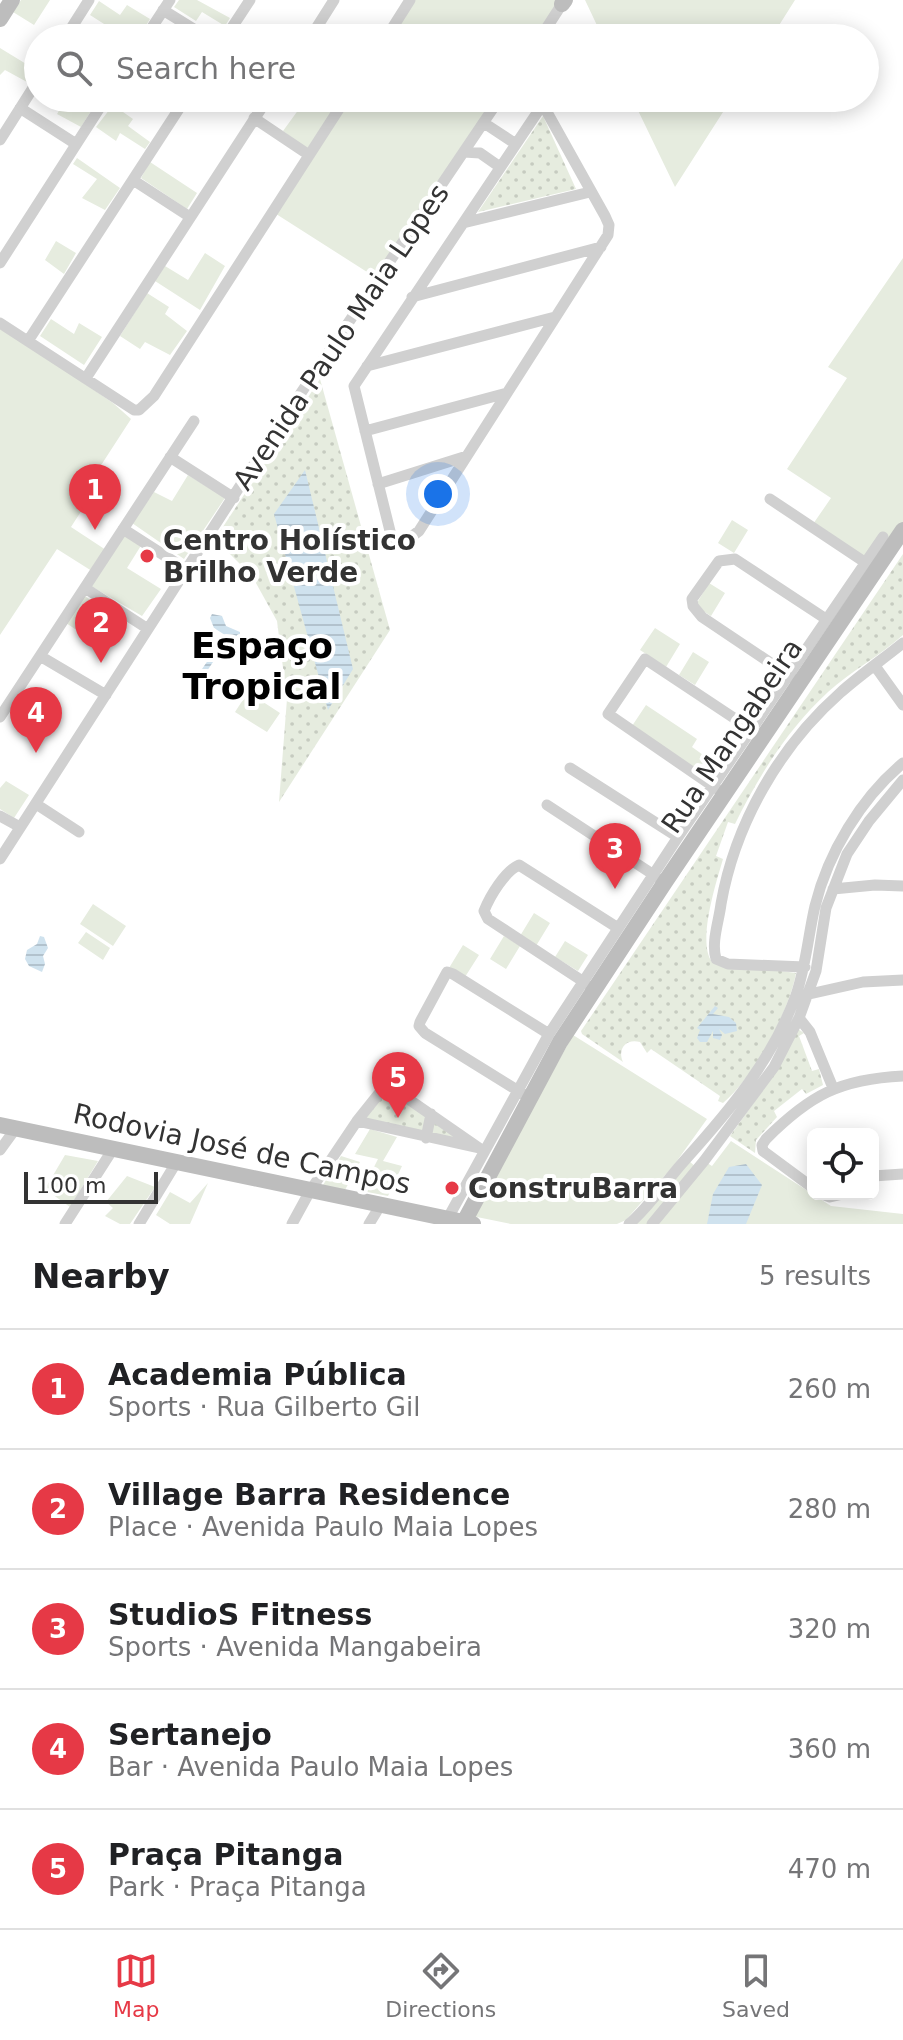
<!DOCTYPE html>
<meta charset="utf-8">
<style>
body{margin:0;font-family:"DejaVu Sans",sans-serif;background:#f6f6f6;color:#202124}
.controls{position:absolute;right:24px;bottom:24px;display:grid;overflow:hidden;border-radius:12px;box-shadow:0 4px 20px #0003}
.controls button{width:72px;height:72px;display:grid;place-items:center;padding:0;border:0;border-bottom:2px solid #e0e0e0;background:#fff;color:#202124;font:40px sans-serif}
.scale{position:absolute;left:24px;bottom:20px;width:134px;box-sizing:border-box;padding-left:8px;border:4px solid #333;border-top:0;font-size:22px;line-height:28px;white-space:nowrap;color:#333;-webkit-text-stroke:6px #fff;paint-order:stroke}
.you{position:absolute;left:438px;top:494px;width:28px;height:28px;margin:-20px;border:6px solid #fff;border-radius:50%;background:#1a73e8;box-shadow:0 0 0 12px #1a73e833}
.badge{display:grid;place-items:center;width:52px;height:52px;border-radius:50%;background:#e63946;color:#fff;font-size:26px;font-weight:700}
.pin{position:absolute;translate:-50% -66px;filter:drop-shadow(0 2px 4px #0008)}
.pin::after{content:'';position:absolute;top:42px;width:28px;height:24px;background:inherit;clip-path:polygon(0 0,100% 0,50% 100%)}
.list{margin:0;padding:0;list-style:none}
h2{display:flex;justify-content:space-between;align-items:center;height:104px;margin:0;padding:0 32px;font-size:34px}
h2 small{font-size:26px;font-weight:400;color:#757577}
.list li{display:grid;grid-template-columns:52px 1fr auto;gap:24px;align-items:center;box-sizing:border-box;height:120px;padding:0 32px;border-top:2px solid #e0e0e0}
.list b{display:block;font-size:30px;white-space:nowrap}
.list p{margin:0;font-size:26px;white-space:nowrap;color:#757577}
.list em{font-size:26px;font-style:normal;color:#757577}
.icon{flex:none;width:44px;height:44px;fill:none;stroke:currentColor;stroke-width:2;stroke-linecap:round;stroke-linejoin:round}
.map{position:relative;flex:none;width:903px;height:1224px;overflow:hidden}
.search{position:absolute;background:#fff;box-shadow:0 4px 20px #0003;left:24px;right:24px;top:24px;height:88px;display:flex;align-items:center;gap:20px;box-sizing:border-box;padding:0 28px;border-radius:44px;color:#757577;font-size:30px}
.sheet{height:704px;background:#fff}
nav{display:flex;justify-content:space-around;align-items:center;box-sizing:border-box;height:112px;border-top:2px solid #e0e0e0;background:#fff;font-size:22px;color:#757577}
nav a{display:grid;justify-items:center;gap:4px}
nav .on{color:#e63946}
.map>svg:first-child{display:block}
</style>
<div class="map">
<svg width="903" height="1224" viewBox="0 0 903 1224">
<defs>
<pattern id="park-dots" width="8" height="8" patternUnits="userSpaceOnUse" patternTransform="scale(2)"><rect width="8" height="8" fill="#e6ecdf"/><path d="M2 2h.1M6 6h.1" fill="none" stroke="#c6cbc0" stroke-width="1.8" stroke-linecap="round"/></pattern>
<pattern id="water-rules" width="6" height="5" patternUnits="userSpaceOnUse" patternTransform="scale(2)"><rect width="6" height="5" fill="#cfe2ee"/><path d="M0 2.5h6" fill="none" stroke="#b2c2cd"/></pattern>
</defs>
<rect width="100%" height="100%" fill="#fff"/>
<path fill="#e6ecdf" d="M 21,0 L 50,0 L 34,25 L 13,12 Z
M 179,0 L 197,0 L 230,18 L 225,26 L 202,12 L 196,21 L 174,7 Z
M 410,0 L 560,0 L 540,38 L 385,38 Z
M 585,0 L 795,0 L 771,38 L 603,38 Z
M 99,1 L 120,15 L 127,5 L 150,19 L 138,38 L 126,38 L 90,15 Z
M 0,48 L 36,70 L 27,82 L 5,70 L 0,75 Z
M 67,98 L 99,98 L 81,127 L 57,114 Z
M 307,98 L 344,98 L 307,149 L 283,131 Z
M 346,98 L 500,98 L 378,279 L 273,212 Z
M 632,98 L 732,98 L 675,187 Z
M 113,105 L 133,119 L 128,126 L 150,142 L 145,149 L 120,133 L 116,141 L 96,127 Z
M 77,158 L 120,188 L 105,210 L 82,198 L 97,179 L 73,164 Z
M 150,162 L 197,193 L 187,209 L 141,178 Z
M 56,241 L 76,253 L 64,274 L 45,260 Z
M 205,253 L 225,266 L 200,310 L 155,281 L 165,266 L 188,280 Z
M 903,258 L 903,523 L 866,563 L 811,527 L 831,498 L 787,469 L 847,378 L 828,367 Z
M 147,293 L 169,307 L 165,314 L 187,331 L 170,355 L 145,342 L 140,349 L 120,336 Z
M 51,319 L 74,334 L 79,323 L 102,337 L 84,365 L 40,336 Z
M 0,326 L 113,403 L 131,419 L 96,473 L 98,485 L 71,527 L 109,552 L 95,573 L 57,549 L 0,635 Z
M 188,475 L 225,498 L 184,559 L 132,523 L 154,492 L 172,501 Z
M 732,520 L 748,530 L 734,553 L 718,543 Z
M 125,534 L 142,544 L 127,568 L 161,589 L 142,616 L 91,586 Z
M 709,583 L 725,593 L 711,616 L 695,606 Z
M 85,596 L 103,609 L 84,635 L 66,623 Z
M 655,628 L 680,644 L 666,667 L 640,650 Z
M 693,652 L 709,662 L 695,685 L 679,675 Z
M 248,692 L 280,713 L 267,732 L 235,712 Z
M 646,705 L 697,739 L 692,747 L 724,770 L 714,786 L 630,729 Z
M 6,781 L 29,795 L 14,818 L 0,809 L 0,788 Z
M 93,904 L 126,926 L 113,946 L 80,924 Z
M 534,913 L 550,923 L 536,946 L 520,936 Z
M 86,932 L 110,948 L 103,960 L 78,943 Z
M 504,936 L 520,946 L 506,969 L 490,959 Z
M 565,941 L 588,955 L 578,971 L 555,957 Z
M 463,945 L 479,955 L 465,977 L 449,968 Z
M 573,1035 L 707,1119 L 674,1165 L 626,1220 L 617,1224 L 511,1224 L 472,1216 Z
M 370,1129 L 397,1137 L 383,1161 L 402,1166 L 388,1196 L 362,1191 L 378,1159 L 355,1154 Z
M 731,1141 L 831,1206 L 903,1214 L 903,1224 L 629,1224 L 689,1161 L 697,1168 L 704,1161 L 712,1166 Z
M 65,1155 L 98,1161 L 70,1207 L 45,1189 Z
M 341,1156 L 360,1162 L 345,1190 L 323,1185 Z
M 127,1176 L 155,1187 L 130,1224 L 120,1224 L 105,1216 L 113,1208 L 106,1202 Z
M 208,1183 L 190,1224 L 170,1224 L 156,1215 L 170,1192 L 190,1203 Z"/>
<path fill="url(#park-dots)" d="M 543,116 L 576,189 L 478,212 Z
M 320,379 L 390,630 L 279,802 L 287,699 L 277,621 L 252,576 L 215,539 Z
M 903,554 L 903,635 C 880,656 851,671 828,692 C 788,729 759,775 735,824 L 728,822 L 716,856 L 723,859 C 716,883 697,942 712,962 L 796,973 C 789,1012 754,1077 723,1103 L 718,1101 L 720,1096 L 651,1049 L 647,1053 L 640,1042 C 626,1038 617,1049 623,1062 L 582,1034 L 581,1031 Z
M 798,1029 L 804,1033 L 799,1036 L 812,1071 L 819,1069 L 823,1085 L 806,1094 L 802,1089 L 774,1111 L 777,1117 L 756,1140 L 755,1153 L 730,1136 L 768,1083 Z
M 385,1086 L 479,1148 L 357,1121 Z"/>
<path fill="url(#water-rules)" d="M 305,470 L 353,669 L 328,710 L 274,514 Z
M 212,614 L 222,616 L 226,626 L 240,632 L 240,646 L 223,647 L 207,671 L 202,669 L 220,643 L 223,642 L 225,635 L 214,628 L 210,618 Z
M 40,936 L 44,937 L 48,948 L 43,956 L 45,964 L 42,972 L 29,966 L 25,959 L 27,950 L 37,944 Z
M 715,1006 L 718,1008 L 713,1014 L 729,1017 L 736,1023 L 737,1031 L 725,1034 L 719,1029 L 722,1035 L 720,1040 L 713,1038 L 713,1031 L 707,1042 L 700,1042 L 697,1038 L 700,1030 L 697,1028 Z
M 746,1164 L 762,1185 L 746,1224 L 707,1224 L 713,1194 L 729,1167 Z"/>
<g fill="none" stroke-linecap="round" stroke-linejoin="round">
<path stroke="#d0d0d0" stroke-width="11" d="M 163,10 L 208,38
M 65,38 L 89,0
M 145,38 L 170,0
M 225,38 L 250,0
M 310,38 L 334,0
M 386,38 L 410,0
M 540,38 L 562,4
M 543,105 L 605,216 L 609,225 L 608,235 L 419,531 L 407,540 L 399,542 L 391,535 L 354,386 L 547,98
M 20,108 L 76,144
M 254,118 L 309,155
M 484,123 L 516,144
M 0,140 L 38,80
M 464,152 L 480,153 L 500,167
M 133,180 L 190,217
M 463,223 L 590,192
M 0,263 L 106,98
M 412,297 L 601,247
M 0,323 L 134,410 L 139,410 L 154,396 L 346,98
M 28,341 L 186,98
M 367,366 L 555,317
M 86,378 L 268,98
M 365,431 L 507,393
M 170,457 L 234,498
M 378,484 L 467,456
M 770,499 L 869,565
M 123,529 L 187,570
M 85,588 L 148,629
M 40,656 L 106,695
M 875,666 L 903,705
M 793,678 L 702,617 L 693,606 L 692,599 L 719,561 L 735,559 L 826,619
M 0,717 L 194,421
M 570,768 L 678,837
M 717,789 L 608,714 L 645,659 L 752,730
M 36,804 L 79,832
M 547,805 L 657,877
M 0,816 L 20,827
M 0,859 L 278,427 L 500,98
M 833,889 L 875,885 L 903,886
M 805,967 L 728,964 L 716,959 C 711,942 719,921 721,904 C 735,824 779,747 840,693 C 860,675 882,660 903,643
M 587,984 L 488,919 L 484,911 C 490,896 505,871 519,865 L 618,928
M 805,995 L 863,982 L 903,980
M 799,1018 L 810,1032 L 833,1088
M 385,1086 L 391,1087 L 479,1148 L 357,1121 Z
M 525,1095 L 425,1033 L 419,1026 L 420,1022 L 447,972 L 453,974 L 549,1034
M 426,1138 L 431,1114
M 0,1150 L 16,1128
M 873,1176 L 903,1174
M 813,1188 L 763,1151 L 762,1145 L 766,1139 C 810,1095 840,1079 903,1076
M 822,1194 L 830,1197 L 843,1194
M 448,1218 L 549,1034 L 678,837 L 883,537
M 65,1224 L 113,1149
M 139,1224 L 176,1163
M 292,1224 L 310,1191 L 357,1121
M 369,1224 L 380,1206
M 629,1224 C 650,1206 666,1181 685,1160 C 730,1110 773,1059 796,995 C 806,966 808,936 815,906 C 828,853 861,798 903,763
M 652,1224 L 704,1161 L 774,1067 L 799,1018 L 816,971 L 826,908 L 847,854 L 869,821 L 903,780"/>
<path stroke="#bdbdbd" stroke-width="16" d="M 562,4 L 565,0
M 0,19 L 12,0
M 0,1125 L 473,1224
M 464,1222 L 560,1042 L 665,882 L 903,530"/>
</g>
<g fill="#e63946" stroke="#fff" stroke-width="3">
<circle cx="147" cy="556" r="8"/>
<circle cx="452" cy="1188" r="8"/>
</g>
<g text-anchor="middle" dominant-baseline="central" stroke-width="8" stroke-linejoin="round" paint-order="stroke">
<g font-size="28" fill="#333" stroke="#fff">
<text transform="translate(341 337) rotate(-56)">Avenida Paulo Maia Lopes</text>
<text transform="translate(732 736) rotate(-56)">Rua Mangabeira</text>
<text transform="translate(242 1149) rotate(12)">Rodovia José de Campos</text>
</g>
<g font-size="28" font-weight="bold" fill="#333" stroke="#fff" text-anchor="start">
<text x="163" y="540">Centro Holístico<tspan x="163" dy="32">Brilho Verde</tspan></text>
<text x="468" y="1188">ConstruBarra</text>
</g>
<g font-size="36" font-weight="bold" fill="#000" stroke="#fff">
<text x="262" y="645">Espaço<tspan x="262" dy="41">Tropical</tspan></text>
</g>
</g>
</svg>
<div class="controls">
<button><svg class="icon" aria-label="locate" viewBox="0 0 24 24"><circle cx="12" cy="12" r="6"/><path d="M12 2v4M12 18v4M2 12h4M18 12h4"/></svg></button>
</div>
<div class="scale">100 m</div>
<div class="you"></div>
<div class="pin badge" style="left:95px;top:530px">1</div>
<div class="pin badge" style="left:101px;top:663px">2</div>
<div class="pin badge" style="left:615px;top:889px">3</div>
<div class="pin badge" style="left:36px;top:753px">4</div>
<div class="pin badge" style="left:398px;top:1118px">5</div>
<div class="search"><svg class="icon" aria-label="search" viewBox="0 0 24 24"><circle cx="10" cy="10" r="6"/><path d="M15 15l6 6"/></svg>Search here</div>
</div>
<section class="sheet">
<h2>Nearby<small>5 results</small></h2>
<ul class="list">
<li><span class="badge">1</span><div><b>Academia Pública</b><p>Sports · Rua Gilberto Gil</p></div><em>260 m</em></li>
<li><span class="badge">2</span><div><b>Village Barra Residence</b><p>Place · Avenida Paulo Maia Lopes</p></div><em>280 m</em></li>
<li><span class="badge">3</span><div><b>StudioS Fitness</b><p>Sports · Avenida Mangabeira</p></div><em>320 m</em></li>
<li><span class="badge">4</span><div><b>Sertanejo</b><p>Bar · Avenida Paulo Maia Lopes</p></div><em>360 m</em></li>
<li><span class="badge">5</span><div><b>Praça Pitanga</b><p>Park · Praça Pitanga</p></div><em>470 m</em></li>
</ul>
</section>
<nav>
<a class="on"><svg class="icon" aria-label="map" viewBox="0 0 24 24"><path d="M3 6l6-2 6 2 6-2v14l-6 2-6-2-6 2zM9 4v14M15 6v14"/></svg>Map</a>
<a><svg class="icon" aria-label="directions" viewBox="0 0 24 24"><path d="M12 3l9 9-9 9-9-9zM9 14v-3h6M13 9l2 2-2 2"/></svg>Directions</a>
<a><svg class="icon" aria-label="saved" viewBox="0 0 24 24"><path d="M7 4h10v16l-5-4-5 4z"/></svg>Saved</a>
</nav>
